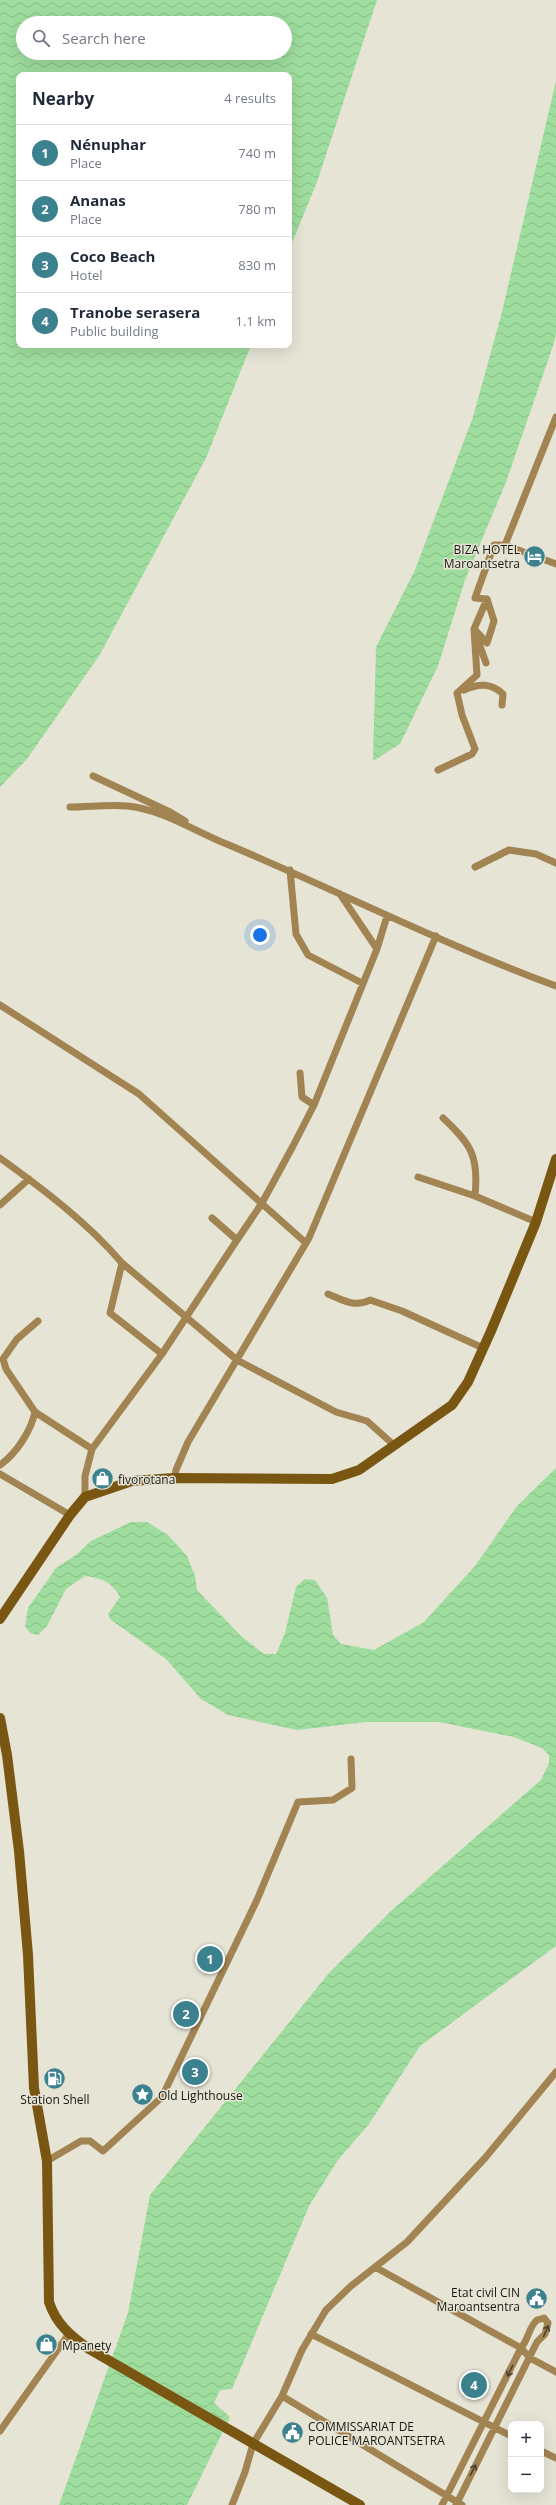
<!DOCTYPE html>
<meta charset="utf-8">
<style>
body{margin:0;font-family:"Open Sans",sans-serif;background:#f2f2f3;color:#1f2937}
.controls{position:absolute;right:12px;bottom:12px;display:grid;overflow:hidden;border-radius:8px;box-shadow:0 4px 16px #0002}
.controls button{width:36px;height:36px;display:grid;place-items:center;padding:0;border:0;border-bottom:1px solid #e0e1e3;background:#fff;color:#1f2937;font:20px sans-serif}
.you{position:absolute;left:260px;top:935px;width:14px;height:14px;margin:-10px;border:3px solid #fff;border-radius:50%;background:#1a73e8;box-shadow:0 0 0 6px #1a73e833}
.badge{display:grid;place-items:center;width:26px;height:26px;border-radius:50%;background:#3c818e;color:#fff;font-size:13px;font-weight:700}
.pin{position:absolute;translate:-50% -50%;border:2px solid #fff;box-shadow:0 1px 4px #0006}
.list{margin:0;padding:0;list-style:none}
h2{display:flex;justify-content:space-between;align-items:center;height:52px;margin:0;padding:0 16px;font-size:17px}
h2 small{font-size:13px;font-weight:400;color:#747a83}
.list li{display:grid;grid-template-columns:26px 1fr auto;gap:12px;align-items:center;box-sizing:border-box;height:56px;padding:0 16px;border-top:1px solid #e0e1e3}
.list b{display:block;font-size:15px;white-space:nowrap}
.list p{margin:0;font-size:13px;white-space:nowrap;color:#747a83}
.list em{font-size:13px;font-style:normal;color:#747a83}
.icon{flex:none;width:22px;height:22px;fill:none;stroke:currentColor;stroke-width:2;stroke-linecap:round;stroke-linejoin:round}
.map{position:relative;flex:none;width:556px;height:2505px;overflow:hidden}
.search{position:absolute;background:#fff;box-shadow:0 4px 16px #0002;left:16px;top:16px;width:276px;height:44px;display:flex;align-items:center;gap:10px;box-sizing:border-box;padding:0 14px;border-radius:22px;color:#747a83;font-size:15px}
.panel{position:absolute;background:#fff;box-shadow:0 4px 16px #0002;left:16px;top:72px;width:276px;height:276px;border-radius:8px}
.map>svg:first-child{display:block}
</style>
<div class="map">
<svg width="556" height="2505" viewBox="0 0 556 2505">
<defs>
<pattern id="water-waves" width="16" height="10" patternUnits="userSpaceOnUse"><rect width="16" height="10" fill="#9edd9d"/><path d="M0 5q4-4 8 0t8 0" fill="none" stroke="#87bd86"/></pattern>
</defs>
<rect width="100%" height="100%" fill="#e6e4d5"/>
<path fill="url(#water-waves)" fill-rule="evenodd" d="M 0,0 L 377,0 L 317,182 L 289,250 L 289,75 L 19,75 L 19,345 L 251,345 L 206,458 L 99,656 L 27,759 L 0,787 ZM 23,23 L 285,23 L 285,53 L 23,53 Z
M 556,81 L 556,333 L 554,343 L 506,482 L 465,580 L 438,666 L 400,744 L 373,761 L 376,647 L 415,570 L 473,417 L 502,312 Z
M 556,1468 L 556,1946 L 420,2046 L 369,2124 L 338,2160 L 309,2206 L 232,2389 L 220,2390 L 214,2403 L 230,2417 L 187,2505 L 59,2505 L 128,2313 L 150,2195 L 329,1973 L 391,1911 L 541,1780 L 549,1763 L 549,1755 L 542,1748 L 514,1737 L 439,1722 L 366,1722 L 297,1730 L 228,1715 L 201,1699 L 166,1659 L 111,1620 L 108,1614 L 120,1597 C 112,1582 102,1578 85,1576 L 66,1589 L 47,1626 L 38,1635 L 30,1633 L 25,1626 L 28,1608 L 56,1568 L 76,1555 L 91,1541 L 131,1522 L 147,1522 L 168,1535 L 187,1556 L 195,1576 L 197,1590 L 242,1637 L 264,1654 L 276,1654 L 285,1633 L 296,1587 L 305,1579 L 315,1580 L 327,1598 L 333,1635 L 341,1644 L 374,1650 L 424,1622 L 475,1566 L 517,1506 Z"/>
<g fill="none" stroke-linecap="round" stroke-linejoin="round">
<path stroke="#a28352" stroke-width="7" d="M 505,545 L 556,417
M 486,663 L 474,629 L 487,599
M 464,690 C 479,683 491,683 503,694 L 502,705
M 438,770 L 472,754 L 475,749 L 462,715 L 457,693 L 477,675 L 474,629 L 487,643 L 494,621 L 487,599 L 475,598 L 494,545 L 505,545 L 556,564
M 93,776 L 170,812 L 185,821
M 70,807 C 89,807 109,804 128,806 C 164,810 196,832 229,845 C 338,891 445,945 556,986
M 475,867 L 509,850 L 536,854 L 556,863
M 290,870 L 296,934 L 308,955 L 362,983
M 377,949 L 387,916
M 0,1005 L 139,1094 L 306,1243
M 300,1073 L 302,1097 L 314,1105
M 443,1118 C 471,1144 479,1156 475,1196
M 0,1158 C 43,1189 88,1223 122,1263 L 237,1360 L 336,1412 L 367,1421 L 395,1446
M 418,1177 L 475,1196 L 536,1222
M 0,1205 L 29,1179
M 212,1218 L 237,1240
M 122,1263 L 110,1313 L 162,1354
M 328,1294 C 343,1300 355,1308 370,1300 L 402,1311 L 483,1348
M 35,1412 L 92,1449
M 0,1465 C 16,1454 31,1431 35,1412 L 6,1369 L 3,1359 L 17,1339 L 38,1321
M 0,1474 L 70,1515
M 174,1478 L 176,1470 L 188,1442 L 309,1238 L 436,936
M 85,1497 L 85,1476 L 92,1449 L 162,1354 L 237,1240 L 262,1203 L 293,1146 L 314,1105 L 377,949 L 340,894
M 47,2161 L 81,2141 L 90,2141 L 103,2151 L 162,2097 L 257,1900 L 298,1802 L 333,1800 L 352,1788 L 351,1759
M 375,2267 L 521,2348 L 530,2358 L 556,2372
M 311,2334 L 511,2436
M 282,2396 L 462,2505
M 0,2431 L 68,2335
M 541,2451 L 556,2458
M 232,2505 L 245,2472 L 253,2444 L 282,2396 L 302,2350 L 326,2310 L 351,2286 L 407,2242 L 485,2158 L 556,2072
M 442,2505 L 521,2348 C 529,2339 528,2328 537,2320 L 544,2318 L 548,2323 L 545,2334 L 537,2342 L 456,2505"/>
<path stroke="#7a5613" stroke-width="10" d="M 0,1619 L 70,1515 L 85,1497 L 132,1481 L 174,1478 L 332,1479 L 359,1470 L 452,1405 L 468,1382 L 491,1331 L 536,1222 L 556,1159
M 0,1718 L 7,1755 L 19,1851 L 28,1955 L 34,2088 L 47,2161 L 49,2302 C 56,2324 71,2336 89,2349 L 360,2505"/>
</g>
<defs><path id="oneway-shaft" d="M-6 0H5M1.5-3L5.5 0L1.5 3" fill="none" stroke-width="1.6" stroke-linecap="round" stroke-linejoin="round"/></defs>
<g stroke="#4f422c">
<use href="#oneway-shaft" transform="translate(546 2331) rotate(-66)"/>
<use href="#oneway-shaft" transform="translate(510 2371) rotate(116)"/>
<use href="#oneway-shaft" transform="translate(473 2470) rotate(-63)"/>
</g>
<defs>
<symbol id="hotel-disc" viewBox="-11 -11 22 22"><circle r="9.5" fill="#3c818e" stroke="#e6e4d5"/><path d="M-6-4.5h1.5V1H6V5H4.5V3h-9V5H-6ZM-4 0a1.8 1.8 0 1 1 3.6 0ZM.5 0V-2.5h3Q6-2.5 6 0Z" fill="#fff"/></symbol>
<symbol id="shop-disc" viewBox="-11 -11 22 22"><circle r="9.5" fill="#3c818e" stroke="#e6e4d5"/><path d="M-5-2.5h2.3a2.7 3.5 0 0 1 5.4 0H5L5.5 6h-11ZM-1.5-2.5h3a1.5 2.3 0 0 0-3 0Z" fill="#fff"/></symbol>
<symbol id="fuel-disc" viewBox="-11 -11 22 22"><circle r="9.5" fill="#3c818e" stroke="#e6e4d5"/><path d="M-5.5-6h7V0h2V4h1.3V-2.5L3-4.5l.8-.8L6-3V5H2.5V1h-1V6h-7ZM-4.2-4.7v3.2H.2V-4.7Z" fill="#fff"/></symbol>
<symbol id="sight-disc" viewBox="-11 -11 22 22"><circle r="9.5" fill="#3c818e" stroke="#e6e4d5"/><path d="M0-6L1.8-2.2L6-1.7L2.9 1.2L3.7 5.4L0 3.3L-3.7 5.4L-2.9 1.2L-6-1.7L-1.8-2.2Z" fill="#fff"/></symbol>
<symbol id="civic-disc" viewBox="-11 -11 22 22"><circle r="9.5" fill="#3c818e" stroke="#e6e4d5"/><path d="M-.6-6.5H3V-4.5H.6V-3L4-1V1h2V6H-6V1h2V-1L-.6-3ZM-1.2 2.5V6h2.4V2.5Z" fill="#fff"/></symbol>
</defs>
<g fill-rule="evenodd">
<use href="#hotel-disc" x="522" y="544" width="25" height="25"/>
<use href="#shop-disc" x="90" y="1466" width="25" height="25"/>
<use href="#fuel-disc" x="42" y="2066" width="25" height="25"/>
<use href="#sight-disc" x="130" y="2082" width="25" height="25"/>
<use href="#civic-disc" x="524" y="2286" width="25" height="25"/>
<use href="#shop-disc" x="34" y="2332" width="25" height="25"/>
<use href="#civic-disc" x="280" y="2420" width="25" height="25"/>
</g>
<g text-anchor="middle" dominant-baseline="central" stroke-width="3" stroke-linejoin="round" paint-order="stroke">
<g font-size="12" fill="#181712" stroke="#e6e4d5" text-anchor="start">
<text x="520" y="549" text-anchor="end">BIZA HOTEL<tspan x="520" dy="14">Maroantsetra</tspan></text>
<text x="118" y="1479">fivorotana</text>
<text x="158" y="2095">Old Lighthouse</text>
<text x="55" y="2099" text-anchor="middle">Station Shell</text>
<text x="520" y="2292" text-anchor="end">Etat civil CIN<tspan x="520" dy="14">Maroantsentra</tspan></text>
<text x="62" y="2345">Mpanety</text>
<text x="308" y="2426">COMMISSARIAT DE<tspan x="308" dy="14">POLICE MAROANTSETRA</tspan></text>
</g>
</g>
</svg>
<div class="controls">
<button>+</button>
<button>−</button>
</div>
<div class="you"></div>
<div class="pin badge" style="left:210px;top:1959px">1</div>
<div class="pin badge" style="left:186px;top:2014px">2</div>
<div class="pin badge" style="left:195px;top:2072px">3</div>
<div class="pin badge" style="left:474px;top:2385px">4</div>
<div class="search"><svg class="icon" aria-label="search" viewBox="0 0 24 24"><circle cx="10" cy="10" r="6"/><path d="M15 15l6 6"/></svg>Search here</div>
<section class="panel">
<h2>Nearby<small>4 results</small></h2>
<ul class="list">
<li><span class="badge">1</span><div><b>Nénuphar</b><p>Place</p></div><em>740 m</em></li>
<li><span class="badge">2</span><div><b>Ananas</b><p>Place</p></div><em>780 m</em></li>
<li><span class="badge">3</span><div><b>Coco Beach</b><p>Hotel</p></div><em>830 m</em></li>
<li><span class="badge">4</span><div><b>Tranobe serasera</b><p>Public building</p></div><em>1.1 km</em></li>
</ul>
</section>
</div>
